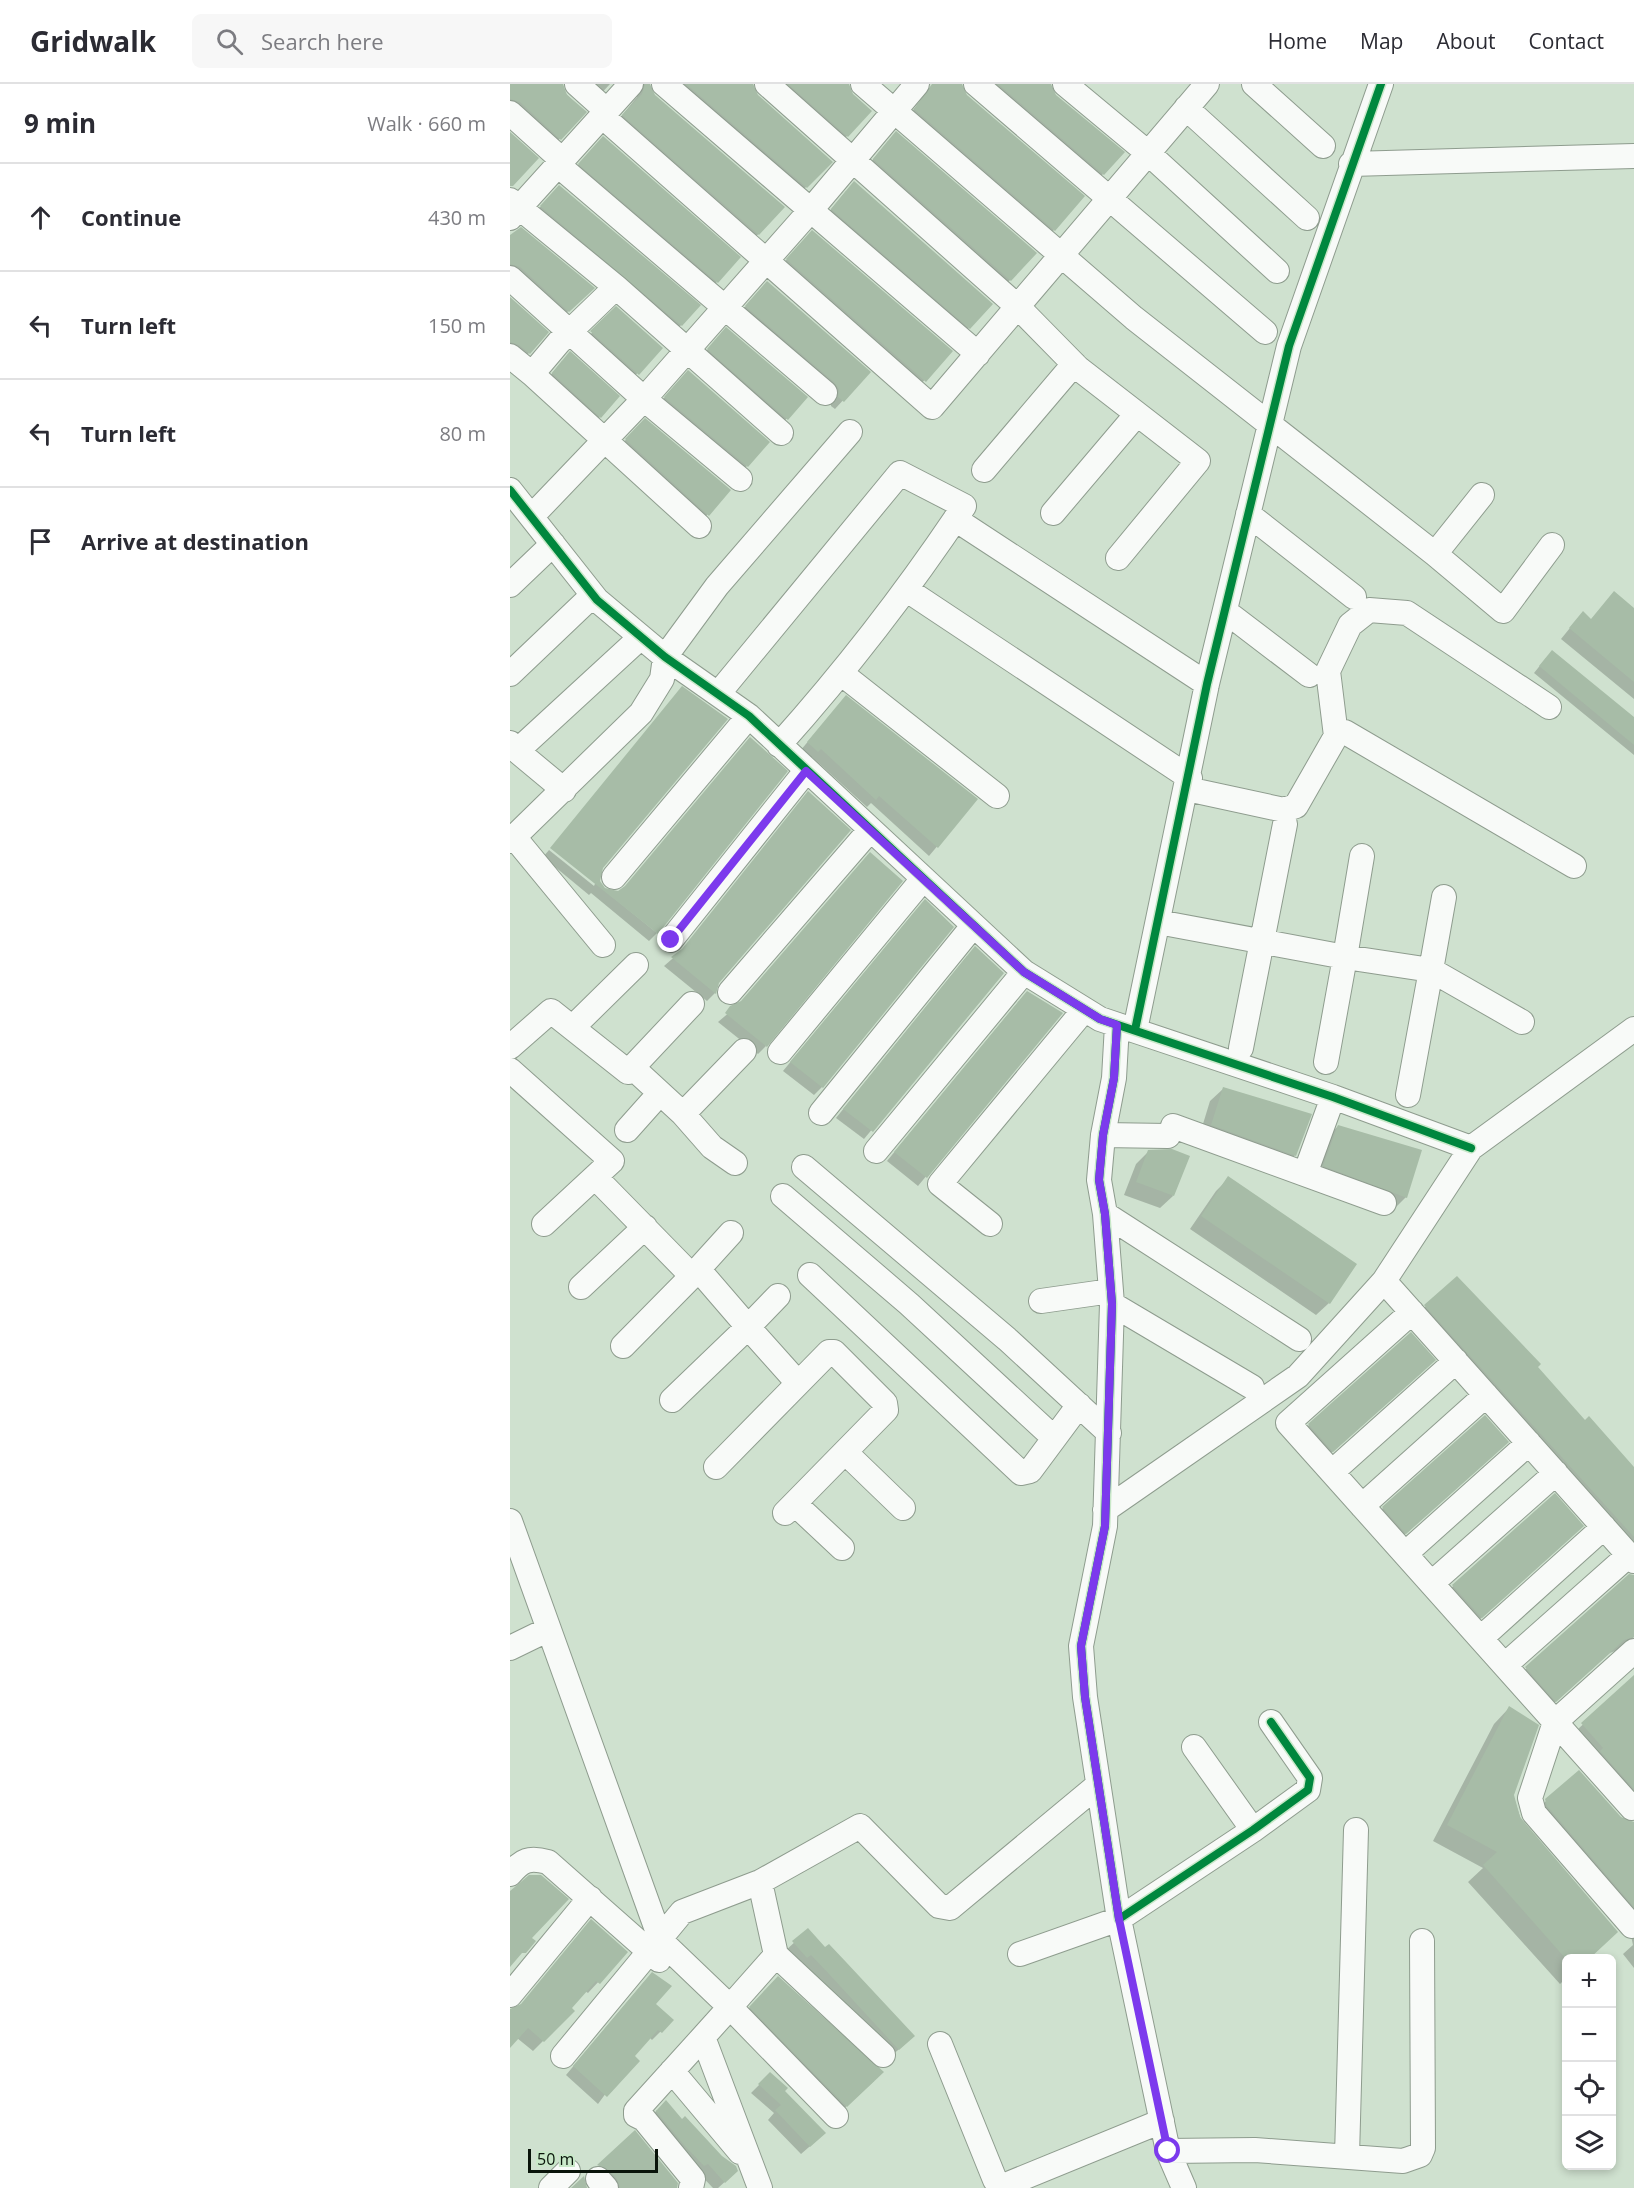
<!DOCTYPE html>
<meta charset="utf-8">
<style>
body{margin:0;font-family:"Open Sans",sans-serif;background:#f7f7f7;color:#2b2b33}
.controls{position:absolute;right:18px;bottom:18px;display:grid;overflow:hidden;border-radius:9px;box-shadow:0 3px 9px #0003}
.controls button{width:54px;height:54px;display:grid;place-items:center;padding:0;border:0;border-bottom:2px solid #e1e1e2;background:#fff;color:#2b2b33;font:30px sans-serif}
.scale{position:absolute;left:18px;bottom:15px;width:130px;box-sizing:border-box;padding-left:6px;border:3px solid #09140a;border-top:0;font-size:16px;line-height:21px;white-space:nowrap;color:#09140a;-webkit-text-stroke:4px #c8e8c8;paint-order:stroke}
.stop{position:absolute;width:18px;height:18px;margin:-14px;border:4px solid #7c3aed;border-radius:50%;background:#fff}
.stop.end{background:#7c3aed;border-color:#fff;box-shadow:0 2px 6px #0008}
.list{margin:0;padding:0;list-style:none}
h2{display:flex;justify-content:space-between;align-items:center;height:78px;margin:0;padding:0 24px;font-size:26px}
h2 small{font-size:20px;font-weight:400;color:#7c7c81}
.list li{display:grid;grid-template-columns:39px 1fr auto;gap:18px;align-items:center;box-sizing:border-box;height:108px;padding:0 24px;border-top:2px solid #e1e1e2}
.list b{display:block;font-size:22px;white-space:nowrap}
.list em{font-size:20px;font-style:normal;color:#7c7c81}
.icon{flex:none;width:33px;height:33px;fill:none;stroke:currentColor;stroke-width:2;stroke-linecap:round;stroke-linejoin:round}
.map{position:relative;flex:none;width:1124px;height:2104px;overflow:hidden}
header{display:flex;align-items:center;gap:36px;box-sizing:border-box;height:84px;padding:0 30px;background:#fff;border-bottom:2px solid #e1e1e2}
header strong{font-size:28px}
nav{display:flex;gap:33px;margin-inline-start:auto;font-size:21px}
.search{width:420px;height:54px;background:#f7f7f7;display:flex;align-items:center;gap:15px;box-sizing:border-box;padding:0 21px;border-radius:9px;color:#7c7c81;font-size:22px}
main{display:flex}
aside{flex:1;background:#fff}
.map>svg:first-child{display:block}
</style>
<header>
<strong>Gridwalk</strong>
<div class="search"><svg class="icon" aria-label="search" viewBox="0 0 24 24"><circle cx="10" cy="10" r="6"/><path d="M15 15l6 6"/></svg>Search here</div>
<nav><a>Home</a><a>Map</a><a>About</a><a>Contact</a></nav>
</header>
<main>
<aside>
<h2>9 min<small>Walk · 660 m</small></h2>
<ul class="list">
<li><svg class="icon" aria-label="ahead" viewBox="0 0 24 24"><path d="M12 20V5M6 11l6-6 6 6"/></svg><div><b>Continue</b></div><em>430 m</em></li>
<li><svg class="icon" aria-label="left" viewBox="0 0 24 24"><path d="M17 20v-9H6M10 6l-5 5 5 5"/></svg><div><b>Turn left</b></div><em>150 m</em></li>
<li><svg class="icon" aria-label="left" viewBox="0 0 24 24"><path d="M17 20v-9H6M10 6l-5 5 5 5"/></svg><div><b>Turn left</b></div><em>80 m</em></li>
<li><svg class="icon" aria-label="arrive" viewBox="0 0 24 24"><path d="M6 21V4h12l-3 4 3 4H6"/></svg><div><b>Arrive at destination</b></div></li>
</ul>
</aside>
<div class="map">
<svg width="1124" height="2104" viewBox="0 0 1124 2104">
<rect width="100%" height="100%" fill="#cfe1cf"/>
<path fill="#0003" d="M 0,0 L 52,0 L 52,6 L 75,28 L 42,63 L 0,26 Z
M 69,0 L 100,0 L 87,14 Z
M 123,0 L 139,0 L 144,12 L 273,123 L 240,159 L 105,40 L 127,13 L 127,4 Z
M 158,0 L 243,0 L 246,12 L 321,78 L 288,111 Z
M 261,0 L 338,0 L 337,52 L 329,60 Z
M 423,0 L 451,0 L 455,12 L 544,146 L 536,154 L 397,34 Z
M 470,0 L 540,0 L 540,5 L 593,90 L 585,98 Z
M 378,57 L 524,169 L 492,205 L 356,84 Z
M 85,62 L 207,198 L 199,206 L 61,89 Z
M 336,107 L 459,244 L 451,252 L 314,134 Z
M 41,111 L 188,222 L 163,250 L 23,131 Z
M 0,153 L 82,204 L 50,235 L 0,190 Z
M 294,156 L 441,268 L 406,305 L 269,184 Z
M 249,207 L 359,288 L 325,325 L 321,322 L 321,314 L 228,231 Z
M 0,215 L 19,269 L 11,277 L 0,269 Z
M 106,224 L 151,264 L 119,298 L 74,257 Z
M 208,254 L 296,313 L 269,343 L 190,274 Z
M 52,277 L 90,333 L 82,341 L 35,298 Z
M 170,296 L 237,382 L 229,390 L 147,322 Z
M 135,336 L 198,430 L 189,439 L 108,364 Z
M 1124,526 L 1124,615 L 1051,555 L 1064,539 Z
M 1036,574 L 1124,634 L 1124,671 L 1024,589 Z
M 328,622 L 466,716 L 419,772 L 361,719 L 357,723 L 302,673 L 299,675 L 290,667 Z
M 39,766 L 84,802 L 92,783 L 89,798 L 94,806 L 147,849 L 139,857 L 81,809 L 79,811 L 33,773 Z
M 407,825 L 312,1003 L 304,1011 L 273,987 Z
M 169,869 L 208,898 L 205,909 L 197,917 L 154,882 Z
M 457,872 L 492,889 L 354,1055 L 326,1034 Z
M 509,917 L 551,929 L 408,1102 L 377,1077 Z
M 228,921 L 256,962 L 248,970 L 208,938 Z
M 713,1005 L 785,1071 L 772,1084 L 689,1053 L 700,1017 Z
M 828,1042 L 896,1113 L 883,1126 L 802,1094 L 816,1055 Z
M 639,1067 L 663,1112 L 650,1124 L 614,1111 L 626,1080 Z
M 719,1094 L 819,1219 L 806,1231 L 680,1145 L 706,1107 Z
M 916,1222 L 1026,1283 L 1075,1338 L 1124,1384 L 1124,1479 L 903,1235 Z
M 911,1289 L 810,1379 L 787,1354 L 799,1341 Z
M 984,1371 L 883,1461 L 861,1437 L 873,1424 Z
M 1044,1411 L 1059,1455 L 958,1546 L 930,1514 Z
M 1124,1492 L 1124,1553 L 1110,1565 L 1100,1569 L 1033,1629 L 1003,1596 Z
M 1118,1599 L 1124,1606 L 1124,1707 L 1107,1722 L 1055,1657 Z
M 999,1624 L 1003,1711 L 1056,1874 L 1056,1894 L 1050,1900 L 958,1798 L 973,1784 L 923,1757 L 984,1640 Z
M 1036,1717 L 1124,1739 L 1124,1884 L 1113,1870 L 1123,1861 L 1120,1847 L 1022,1731 Z
M 298,1846 L 395,1960 L 380,1973 L 292,1878 L 288,1881 L 275,1867 Z
M 116,1868 L 78,1909 L 75,1907 L 60,1925 L 63,1927 L 23,1967 L 7,1954 L 0,1962 L 0,1926 Z
M 268,1894 L 364,1997 L 328,2030 L 232,1932 Z
M 134,1898 L 144,1920 L 162,1936 L 142,1956 L 140,1954 L 123,1972 L 88,2020 L 56,1991 Z
M 252,1998 L 306,2057 L 291,2070 L 258,2036 L 264,2029 L 241,2009 Z
M 147,2026 L 218,2095 L 208,2104 L 203,2104 L 138,2036 Z
M 125,2048 L 166,2104 L 98,2104 L 80,2090 Z"/>
<path fill="#a7bca7" d="M 0,0 L 53,0 L 57,11 L 77,28 L 51,56 L 10,18 L 0,15 Z
M 135,0 L 140,0 L 145,11 L 275,123 L 249,151 L 112,31 L 132,10 Z
M 176,0 L 243,0 L 248,11 L 323,78 L 297,104 Z
M 278,0 L 339,0 L 343,10 L 362,27 L 338,53 Z
M 422,0 L 452,0 L 457,11 L 575,112 L 545,147 L 404,25 Z
M 488,0 L 541,0 L 546,11 L 615,68 L 594,91 Z
M 386,47 L 527,169 L 501,197 L 363,75 Z
M 0,48 L 29,74 L 3,102 L 0,102 Z
M 93,52 L 231,173 L 208,199 L 68,80 Z
M 344,97 L 483,220 L 460,245 L 321,125 Z
M 49,101 L 191,221 L 172,242 L 30,122 Z
M 11,143 L 85,204 L 59,228 L 10,183 L 0,180 L 0,151 Z
M 302,146 L 443,267 L 416,298 L 276,175 Z
M 257,197 L 361,288 L 334,318 L 328,313 L 329,305 L 324,298 L 235,222 Z
M 0,213 L 39,248 L 20,270 L 9,261 L 0,258 Z
M 106,222 L 153,264 L 129,291 L 80,247 Z
M 216,243 L 298,313 L 278,336 L 197,265 Z
M 60,267 L 110,312 L 91,334 L 42,289 Z
M 178,286 L 260,358 L 238,383 L 154,313 Z
M 135,334 L 221,406 L 199,432 L 115,355 Z
M 1104,507 L 1124,524 L 1124,598 L 1059,544 L 1073,527 L 1081,535 Z
M 1042,566 L 1124,633 L 1124,661 L 1029,582 Z
M 172,602 L 218,635 L 93,784 L 90,797 L 95,804 L 108,807 L 115,802 L 240,653 L 278,687 L 148,850 L 40,764 Z
M 336,611 L 468,715 L 428,764 L 369,712 L 366,716 L 311,665 L 308,668 L 297,658 Z
M 298,707 L 341,746 L 209,899 L 206,910 L 161,873 L 172,865 Z
M 360,768 L 393,797 L 257,963 L 215,929 L 220,922 L 231,917 Z
M 415,815 L 444,843 L 313,1004 L 280,978 Z
M 465,862 L 494,889 L 363,1048 L 333,1025 Z
M 517,907 L 553,929 L 417,1094 L 384,1068 Z
M 713,1003 L 802,1030 L 786,1072 L 701,1041 Z
M 828,1041 L 912,1066 L 897,1114 L 813,1082 Z
M 662,1065 L 680,1072 L 664,1112 L 626,1098 L 638,1066 Z
M 718,1092 L 847,1180 L 820,1220 L 691,1132 Z
M 947,1192 L 1031,1280 L 1028,1283 L 1075,1336 L 1079,1332 L 1124,1383 L 1124,1453 L 914,1221 Z
M 901,1248 L 926,1276 L 823,1368 L 798,1340 Z
M 975,1331 L 999,1358 L 896,1450 L 872,1423 Z
M 1045,1409 L 1074,1442 L 972,1534 L 942,1501 Z
M 1119,1490 L 1124,1491 L 1124,1553 L 1114,1556 L 1046,1618 L 1015,1583 Z
M 1124,1591 L 1124,1705 L 1090,1667 L 1093,1664 L 1071,1639 Z
M 999,1622 L 1029,1641 L 1004,1711 L 1010,1733 L 1108,1848 L 1079,1875 L 1056,1875 L 973,1781 L 987,1768 L 937,1741 Z
M 1069,1686 L 1111,1733 L 1124,1738 L 1124,1823 L 1037,1722 L 1035,1715 Z
M 19,1791 L 31,1791 L 59,1815 L 22,1854 L 26,1857 L 16,1869 L 12,1869 L 0,1883 L 0,1807 Z
M 81,1835 L 118,1868 L 90,1900 L 86,1897 L 62,1924 L 65,1927 L 34,1958 L 18,1944 L 0,1964 L 0,1925 L 11,1920 Z
M 298,1844 L 315,1863 L 319,1860 L 336,1878 L 405,1952 L 389,1966 L 319,1890 L 301,1871 L 297,1874 L 282,1857 Z
M 142,1888 L 162,1902 L 146,1920 L 164,1936 L 152,1949 L 148,1946 L 125,1972 L 130,1977 L 97,2013 L 63,1982 Z
M 268,1892 L 374,1988 L 337,2023 L 239,1923 Z
M 260,1988 L 278,2004 L 275,2007 L 316,2049 L 300,2063 L 265,2026 L 271,2021 L 248,2000 Z
M 156,2016 L 172,2035 L 175,2032 L 212,2072 L 226,2082 L 228,2087 L 215,2099 L 198,2080 L 194,2082 L 175,2062 L 146,2027 Z
M 125,2046 L 168,2099 L 167,2104 L 110,2104 L 107,2095 L 99,2086 L 87,2081 Z
M 74,2092 L 77,2104 L 61,2104 Z"/>
<g fill="none" stroke-linecap="round" stroke-linejoin="round">
<defs>
<path id="minor" d="M 67,0 L 97,27
M 154,0 L 468,270
M 257,0 L 508,223 L 568,284 L 688,377 L 608,474
M 353,0 L 624,234 L 925,470 L 993,527 L 1042,461
M 466,0 L 755,248
M 555,0 L 638,69 L 767,187
M 744,0 L 813,62
M 676,24 L 797,134
M 0,29 L 52,76
M 92,32 L 422,323 L 697,0
M 841,80 L 1124,72
M 48,81 L 315,309
M 0,116 L 106,203 L 271,349
M 0,134 L 121,0
M 0,194 L 134,315 L 230,395
M 0,272 L 22,290 L 49,258 L 106,203
M 22,290 L 189,442
M 474,386 L 564,280
M 0,406 L 87,516 L 155,573 L 239,632 L 514,888 L 590,935 L 823,1013 L 961,1064
M 543,429 L 627,330
M 738,430 L 844,513
M 22,432 L 134,315 L 300,127 L 407,0
M 445,435 L 697,600
M 925,470 L 972,411
M 0,501 L 43,460
M 397,506 L 680,694
M 715,527 L 799,591
M 0,590 L 83,511
M 332,590 L 487,712
M 208,610 L 390,389 L 454,422 C 398,506 337,585 269,661
M 826,652 L 818,587 L 840,541 L 859,526 L 897,529 L 1039,623
M 0,659 L 7,667 L 131,553
M 7,667 L 54,706
M 677,705 L 774,726 L 786,722 L 826,652 L 835,648 L 1064,782
M 4,753 L 93,861
M 0,757 L 131,629 L 152,595 L 155,573 L 207,502 L 340,348
M 852,772 L 835,873 L 921,886 L 898,1011
M 104,793 L 239,632
M 934,813 L 921,886 L 1012,938
M 648,838 L 835,873 L 816,978
M 161,856 L 296,687
M 220,908 L 360,746
M 607,941 L 604,994 L 593,1051 L 589,1096 L 595,1130 L 602,1220 L 595,1442 L 571,1562 L 575,1613 L 609,1835 L 743,1746 L 798,1706 L 800,1694 L 761,1638
M 63,943 L 126,881
M 625,946 L 697,600 L 779,262 L 871,0
M 0,963 L 41,927 L 118,988 L 182,920
M 731,964 L 775,740
M 270,968 L 413,795
M 123,984 L 173,1030 L 234,967
M 0,986 L 102,1077 L 34,1140
M 311,1029 L 463,842
M 173,1030 L 202,1063 L 225,1079
M 663,1042 L 874,1119
M 117,1046 L 150,1009
M 593,1051 L 658,1052
M 366,1067 L 514,888
M 294,1083 L 497,1255 L 599,1349
M 795,1090 L 823,1013
M 85,1093 L 182,1192 L 113,1262
M 273,1112 L 399,1220 L 544,1354
M 595,1130 L 789,1255
M 480,1140 L 430,1100 L 574,926
M 188,1185 L 238,1243 L 268,1212
M 300,1191 L 511,1389 L 520,1387 L 569,1321
M 182,1192 L 221,1149
M 874,1197 L 1124,1477
M 71,1203 L 135,1143
M 531,1217 L 601,1207
M 602,1220 L 742,1303
M 902,1228 L 778,1339 L 1122,1724 L 1124,1722
M 162,1316 L 238,1243 L 288,1299
M 336,1369 L 393,1424
M 206,1383 L 319,1268 L 324,1268 L 375,1319 L 376,1326 L 275,1429
M 822,1388 L 946,1277
M 285,1420 L 332,1464
M 852,1422 L 976,1311
M 595,1426 L 788,1292 L 874,1197 L 961,1064 L 1124,945
M 0,1437 L 151,1857 L 220,1923 L 193,1953 L 250,2104
M 895,1470 L 1019,1359
M 922,1499 L 1046,1389
M 971,1554 L 1094,1443
M 0,1564 L 37,1546
M 995,1581 L 1119,1471
M 684,1663 L 743,1746
M 0,1790 C 12,1776 19,1773 38,1778 L 149,1876
M 250,1798 L 266,1871 L 220,1923 L 326,2032
M 1122,1842 L 1024,1729 L 1020,1714 L 1045,1638 L 1124,1567
M 510,1870 L 609,1835 L 658,2067 L 674,2104
M 266,1871 L 373,1971
M 0,1911 L 80,1814
M 430,1960 L 485,2096 L 493,2102 L 652,2037
M 53,1972 L 172,1828 L 250,1798 L 350,1742 L 429,1822 L 440,1824 L 588,1701
M 162,1987 L 230,2068
M 658,2067 L 745,2066 L 893,2077 L 910,2071 L 913,2064 L 912,1857
M 837,2072 L 846,1746
M 88,2095 L 96,2104
M 41,2104 L 58,2087
M 181,2104 L 183,2095 L 134,2035 L 126,2031 L 126,2027 L 193,1953"/>
</defs>
<use href="#minor" stroke="#8e9c8e" stroke-width="26"/>
<use href="#minor" stroke="#f8faf8" stroke-width="24"/>
<defs>
<path id="cycleway" d="M 0,406 L 87,516 L 155,573 L 239,632 L 514,888 L 590,935 L 823,1013 L 961,1064
M 607,941 L 604,994 L 593,1051 L 589,1096 L 595,1130 L 602,1220 L 595,1442 L 571,1562 L 575,1613 L 609,1835 L 743,1746 L 798,1706 L 800,1694 L 761,1638
M 625,946 L 697,600 L 779,262 L 871,0"/>
</defs>
<use href="#cycleway" stroke="#c8e8c8" stroke-width="11"/>
<use href="#cycleway" stroke="#00873e" stroke-width="8"/>
</g>
<g fill="none" stroke-linecap="round" stroke-linejoin="round">
<path stroke="#7c3aed" stroke-width="8" d="M 161,856 L 296,687 L 514,888 L 590,935 L 607,941 L 604,994 L 593,1051 L 589,1096 L 595,1130 L 602,1220 L 595,1442 L 571,1562 L 575,1613 L 609,1835 L 658,2067"/>
</g>
</svg>
<div class="controls">
<button>+</button>
<button>−</button>
<button><svg class="icon" aria-label="locate" viewBox="0 0 24 24"><circle cx="12" cy="12" r="6"/><path d="M12 2v4M12 18v4M2 12h4M18 12h4"/></svg></button>
<button><svg class="icon" aria-label="layers" viewBox="0 0 24 24"><path d="M12 4l9 5-9 5-9-5zM3 14l9 5 9-5"/></svg></button>
</div>
<div class="scale">50 m</div>
<div class="stop" style="left:658px;top:2067px"></div>
<div class="stop end" style="left:161px;top:856px"></div>
</div>
</main>
